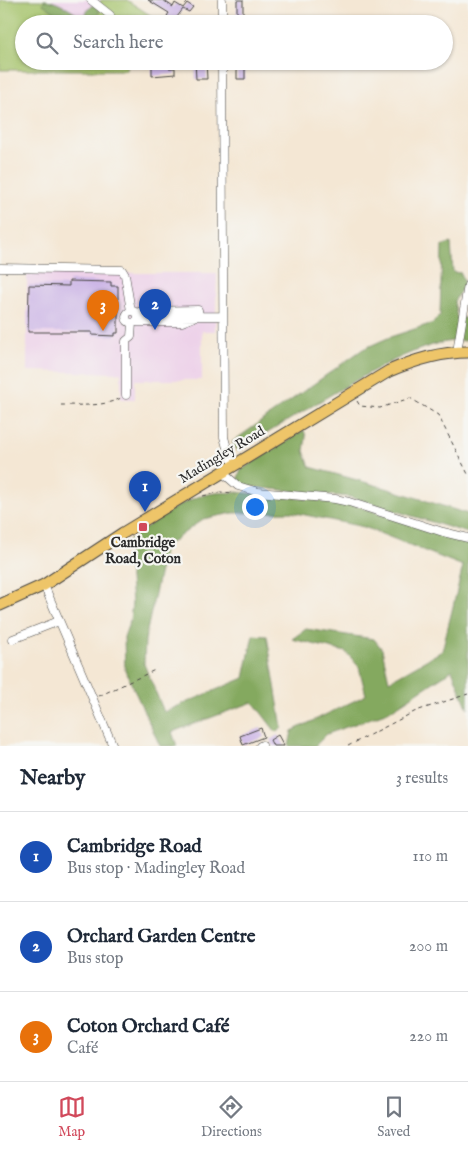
<!DOCTYPE html>
<meta charset="utf-8">
<style>
body{margin:0;font-family:"IM FELL English",serif;background:#f2f2f3;color:#1f2937}
.you{position:absolute;left:254px;top:506px;width:18px;height:18px;margin:-12px;border:4px solid #fff;border-radius:50%;background:#1a73e8;box-shadow:0 0 0 8px #1a73e833}
.badge{display:grid;place-items:center;width:32px;height:32px;border-radius:50%;background:#d1495b;color:#fff;font-size:16px;font-weight:700}
.pin{position:absolute;translate:-50% -41px;filter:drop-shadow(0 1px 2px #0008)}
.pin::after{content:'';position:absolute;top:26px;width:18px;height:15px;background:inherit;clip-path:polygon(0 0,100% 0,50% 100%)}
.list{margin:0;padding:0;list-style:none}
h2{display:flex;justify-content:space-between;align-items:center;height:65px;margin:0;padding:0 20px;font-size:21px}
h2 small{font-size:16px;font-weight:400;color:#747a83}
.list li{display:grid;grid-template-columns:32px 1fr auto;gap:15px;align-items:center;box-sizing:border-box;height:90px;padding:0 20px;border-top:1px solid #e0e1e3}
.list b{display:block;font-size:19px;white-space:nowrap}
.list p{margin:0;font-size:16px;white-space:nowrap;color:#747a83}
.list em{font-size:16px;font-style:normal;color:#747a83}
.icon{flex:none;width:28px;height:28px;fill:none;stroke:currentColor;stroke-width:2;stroke-linecap:round;stroke-linejoin:round}
.map{position:relative;flex:none;width:468px;height:746px;overflow:hidden}
.search{position:absolute;background:#fff;box-shadow:0 1px 4px #0004;left:15px;right:15px;top:15px;height:55px;display:flex;align-items:center;gap:12px;box-sizing:border-box;padding:0 18px;border-radius:28px;color:#747a83;font-size:19px}
.sheet{height:335px;background:#fff}
nav{display:flex;justify-content:space-around;align-items:center;box-sizing:border-box;height:70px;border-top:1px solid #e0e1e3;background:#fff;font-size:14px;color:#747a83}
nav a{display:grid;justify-items:center;gap:2px}
nav .on{color:#d1495b}
.map>svg:first-child{display:block}
</style>
<div class="map">
<svg width="468" height="746" viewBox="0 0 468 746">
<rect width="100%" height="100%" fill="#f6f6f2"/>
<filter id="ink" filterUnits="userSpaceOnUse"><feTurbulence type="fractalNoise" baseFrequency=".02" numOctaves="2"/><feDisplacementMap in="SourceGraphic" scale="10" xChannelSelector="R" yChannelSelector="G"/><feConvolveMatrix kernelMatrix="1 2 1 2 8 2 1 2 1" color-interpolation-filters="sRGB"/></filter>
<filter id="wash" filterUnits="userSpaceOnUse"><feTurbulence type="fractalNoise" baseFrequency=".0096" numOctaves="4" result="noise"/><feDisplacementMap in="SourceGraphic" scale="20" xChannelSelector="R" yChannelSelector="G"/><feGaussianBlur stdDeviation="1.12" result="paint"/><feColorMatrix in="noise" values="0 0 0 0 0 0 0 0 0 0 0 0 0 0 0 0 0 1.4 0 .05"/><feComposite in="paint" operator="in"/></filter>
<g filter="url(#wash)">
<rect width="100%" height="100%" fill="#f4e7d4"/>
<path fill="#edd1e9" d="M 42,0 L 101,0 L 85,24 Z
M 27,273 L 217,273 L 215,331 L 202,331 L 202,380 L 135,380 L 135,399 L 121,399 L 121,373 L 27,371 Z"/>
<path fill="#a5c36b" stroke="#68774b" d="M 0,0 L 42,0 L 85,24 L 24,24 L 24,61 L 128,61 L 126,70 L 0,70 Z
M 101,0 L 127,0 L 159,21 L 157,24 L 85,24 Z"/>
<path fill="#84a95f" stroke="#586a45" d="M 44,0 C 55,0 74,11 82,19 L 84,18 L 89,8 L 93,5 L 99,9 L 99,14 L 92,24 L 71,24 L 43,4 Z
M 451,243 L 453,272 L 461,273 L 465,284 L 454,301 L 457,318 L 465,318 L 468,314 L 468,341 C 427,336 362,377 327,397 C 297,415 267,433 238,451 L 232,442 L 363,349 L 390,337 L 433,323 L 440,315 L 442,246 Z
M 304,430 L 306,437 L 304,451 L 310,467 L 386,488 L 468,514 L 468,533 L 350,497 L 253,487 L 240,484 L 238,478 L 241,470 Z
M 236,492 L 347,503 L 468,541 L 468,709 L 452,670 L 388,712 L 327,734 L 315,746 L 289,746 L 292,731 L 366,695 L 359,667 L 346,652 L 292,639 L 306,629 L 374,639 L 382,649 L 389,681 L 442,651 L 463,566 L 364,527 L 291,512 L 233,513 L 203,519 L 165,547 L 145,640 L 144,664 L 164,712 L 244,678 L 253,635 L 267,636 L 282,728 L 276,732 L 253,702 L 172,732 L 177,746 L 160,746 L 125,670 L 124,637 L 130,620 L 132,603 L 127,542 C 147,526 183,498 209,494 C 217,492 227,493 236,492 Z"/>
<g id="blocks">
<path fill="#cdb7e6" d="M 148,0 L 163,0 L 173,7 L 175,3 L 183,8 L 187,3 L 193,7 L 189,12 L 183,9 L 174,21 L 167,16 L 169,13 Z
M 237,0 L 243,0 L 243,19 L 237,19 Z
M 195,61 L 206,61 L 207,79 L 196,79 Z
M 237,61 L 245,61 L 245,79 L 237,79 Z
M 152,66 L 169,66 L 169,68 L 175,68 L 175,74 L 152,76 Z
M 69,281 L 111,282 L 111,286 L 118,286 L 118,333 L 115,333 L 115,336 L 92,335 L 92,332 L 28,332 L 29,285 L 69,286 Z
M 261,728 L 264,737 L 243,745 L 240,736 Z
M 278,735 L 284,746 L 273,746 L 270,740 Z"/>
</g>
</g>
<g filter="url(#ink)">
<use href="#blocks" fill-opacity="0" stroke="#494744" stroke-width="1"/>
<g fill="none" stroke-linecap="round" stroke-linejoin="round">
<defs>
<path id="minor" d="M 91,0 L 110,15
M 222,0 L 222,24
M 222,61 L 224,437 L 229,455 L 234,466
M 0,268 L 122,270 L 125,275 L 131,311
M126 317a6 6 0 1 1 12 0a6 6 0 1 1-12 0Z
M 137,313 L 141,311 L 198,310 L 199,315
M 138,317 L 222,316
M 136,322 L 182,322 L 192,318
M 457,352 L 468,285
M 126,395 L 126,341 L 131,337 L 132,323
M 223,473 L 238,486 L 258,492 L 335,499 L 349,502 L 443,532 L 468,538
M 44,585 L 113,746
M 13,639 L 59,621
M 260,746 L 262,745"/>
<path id="highway" d="M 0,605 L 44,585 L 123,533 L 389,371 C 415,360 440,352 468,352"/>
</defs>
<use href="#minor" stroke="#494744" stroke-width="9"/>
<use href="#highway" stroke="#494744" stroke-width="13"/>
<path stroke="#494744" stroke-width="1" stroke-dasharray="4 4" stroke-linecap="butt" d="M 357,401 L 360,406 L 380,408 L 410,398 L 438,415 L 468,474
M 61,405 C 80,405 103,407 121,398
M 203,496 L 221,492 L 233,493
M 99,696 L 157,669
M 348,746 L 416,711 L 468,694"/>
<use href="#minor" stroke="#fff" stroke-width="8"/>
<use href="#highway" stroke="#eec569" stroke-width="11"/>
</g>
</g>
<rect fill="#d1495b" stroke="#f6f6f2" stroke-width="2" x="138" y="522" width="10" height="10" rx="2.5"/>
<g text-anchor="middle" dominant-baseline="central" stroke-width="4.5" stroke-linejoin="round" paint-order="stroke">
<g font-size="14" fill="#2b2b2b" stroke="#f6f6f2">
<text transform="translate(222 455) rotate(-31)">Madingley Road</text>
</g>
<g font-size="14" font-weight="bold" fill="#2b2b2b" stroke="#f6f6f2">
<text x="143" y="543">Cambridge<tspan x="143" dy="16">Road, Coton</tspan></text>
</g>
</g>
</svg>
<div class="you"></div>
<div class="pin badge" style="left:145px;top:512px;background:#1a4fb4">1</div>
<div class="pin badge" style="left:155px;top:330px;background:#1a4fb4">2</div>
<div class="pin badge" style="left:103px;top:331px;background:#e8710a">3</div>
<div class="search"><svg class="icon" aria-label="search" viewBox="0 0 24 24"><circle cx="10" cy="10" r="6"/><path d="M15 15l6 6"/></svg>Search here</div>
</div>
<section class="sheet">
<h2>Nearby<small>3 results</small></h2>
<ul class="list">
<li><span class="badge" style="background:#1a4fb4">1</span><div><b>Cambridge Road</b><p>Bus stop · Madingley Road</p></div><em>110 m</em></li>
<li><span class="badge" style="background:#1a4fb4">2</span><div><b>Orchard Garden Centre</b><p>Bus stop</p></div><em>200 m</em></li>
<li><span class="badge" style="background:#e8710a">3</span><div><b>Coton Orchard Café</b><p>Café</p></div><em>220 m</em></li>
</ul>
</section>
<nav>
<a class="on"><svg class="icon" aria-label="map" viewBox="0 0 24 24"><path d="M3 6l6-2 6 2 6-2v14l-6 2-6-2-6 2zM9 4v14M15 6v14"/></svg>Map</a>
<a><svg class="icon" aria-label="directions" viewBox="0 0 24 24"><path d="M12 3l9 9-9 9-9-9zM9 14v-3h6M13 9l2 2-2 2"/></svg>Directions</a>
<a><svg class="icon" aria-label="saved" viewBox="0 0 24 24"><path d="M7 4h10v16l-5-4-5 4z"/></svg>Saved</a>
</nav>
